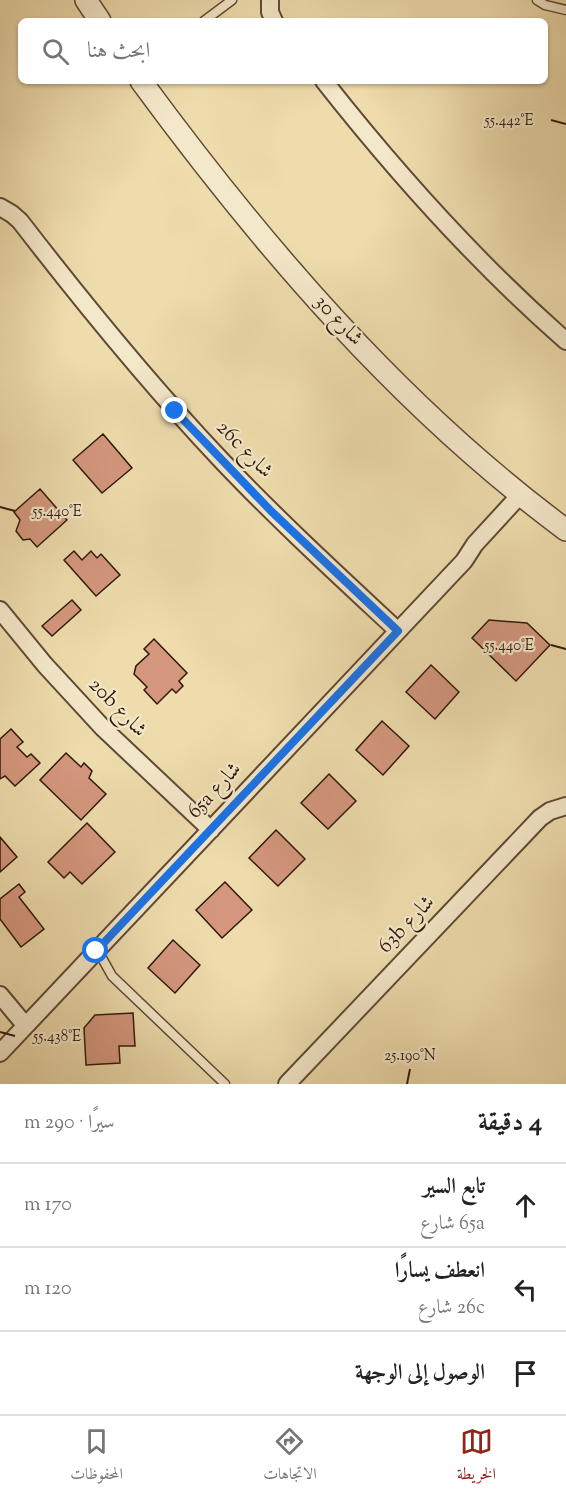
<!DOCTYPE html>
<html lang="ar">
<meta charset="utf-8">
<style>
body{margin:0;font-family:"Sorts Mill Goudy",Amiri,serif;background:#f2f2f2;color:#222;direction:rtl}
.stop{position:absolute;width:18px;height:18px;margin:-14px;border:4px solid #1a73e8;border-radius:50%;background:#fff}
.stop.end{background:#1a73e8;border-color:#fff;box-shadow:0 2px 6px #0008}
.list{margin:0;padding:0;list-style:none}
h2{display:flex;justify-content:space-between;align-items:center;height:78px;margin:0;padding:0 24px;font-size:26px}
h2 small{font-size:20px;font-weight:400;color:#767676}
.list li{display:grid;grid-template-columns:39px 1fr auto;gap:18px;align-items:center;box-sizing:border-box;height:84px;padding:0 24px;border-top:2px solid #e0e0e0}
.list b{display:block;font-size:22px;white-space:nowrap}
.list p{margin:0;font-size:20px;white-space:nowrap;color:#767676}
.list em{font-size:20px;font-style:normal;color:#767676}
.icon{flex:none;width:33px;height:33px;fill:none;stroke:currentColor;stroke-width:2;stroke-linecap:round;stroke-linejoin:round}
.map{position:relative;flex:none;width:566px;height:1084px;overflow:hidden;direction:ltr}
.search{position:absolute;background:#fff;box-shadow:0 2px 4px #0004;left:18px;right:18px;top:18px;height:66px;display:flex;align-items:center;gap:15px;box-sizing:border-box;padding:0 21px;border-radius:9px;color:#767676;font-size:22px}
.sheet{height:330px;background:#fff}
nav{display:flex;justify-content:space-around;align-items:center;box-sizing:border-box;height:84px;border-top:2px solid #e0e0e0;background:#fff;font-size:16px;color:#767676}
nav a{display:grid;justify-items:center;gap:3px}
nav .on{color:#8f2418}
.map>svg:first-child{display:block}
</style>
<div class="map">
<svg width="566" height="1084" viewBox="0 0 566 1084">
<rect width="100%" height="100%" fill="#eedcad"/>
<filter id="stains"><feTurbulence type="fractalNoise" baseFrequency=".00333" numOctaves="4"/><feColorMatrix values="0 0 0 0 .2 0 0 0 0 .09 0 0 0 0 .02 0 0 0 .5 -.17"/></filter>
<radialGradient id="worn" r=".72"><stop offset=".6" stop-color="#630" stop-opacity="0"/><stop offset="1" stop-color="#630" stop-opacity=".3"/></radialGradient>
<path fill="#d4977e" stroke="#30190a" stroke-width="1.5" d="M 103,434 L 132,468 L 102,493 L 73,460 Z
M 40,489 L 67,520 L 37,547 L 30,539 L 23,540 L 16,531 L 20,520 L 14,512 Z
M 74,551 L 82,560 L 91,551 L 97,558 L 101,554 L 120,575 L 96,596 L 64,560 Z
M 72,600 L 81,610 L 52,636 L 42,626 Z
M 489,620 L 527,623 L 550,645 L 516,681 L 472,638 Z
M 154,639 L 187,673 L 179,681 L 183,686 L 176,693 L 172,689 L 157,704 L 144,690 L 147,687 L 134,674 L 136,666 L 149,654 L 144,649 Z
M 431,665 L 459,692 L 435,719 L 406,692 Z
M 382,721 L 409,746 L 383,775 L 356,750 Z
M 11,729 L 23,742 L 17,747 L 27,757 L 31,754 L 40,763 L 15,786 L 5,776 L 0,779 L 0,739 Z
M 66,753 L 81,767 L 84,763 L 92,771 L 89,778 L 106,794 L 81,820 L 40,780 Z
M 329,774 L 356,801 L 328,829 L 301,803 Z
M 87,823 L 115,852 L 82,884 L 70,872 L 64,878 L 48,862 Z
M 276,830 L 305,859 L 278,886 L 249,858 Z
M 0,837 L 17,857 L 0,872 Z
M 225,882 L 252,910 L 222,938 L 196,910 Z
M 19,884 L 25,892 L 19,897 L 44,929 L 21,947 L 0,919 L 0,899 Z
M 173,940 L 200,965 L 175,993 L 148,968 Z
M 133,1013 L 135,1046 L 119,1046 L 120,1063 L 86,1065 L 84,1028 L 95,1015 Z"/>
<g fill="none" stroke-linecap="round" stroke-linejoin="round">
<defs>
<path id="service" d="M 537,0 L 545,5 L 566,10
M 204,21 L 232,0
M 96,951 L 102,958 L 112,976 L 225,1084"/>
<path id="minor" d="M 270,0 L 270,12 L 274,21
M 324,81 C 398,175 476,262 566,341
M 0,207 L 12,214 L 20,221 C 84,304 150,385 222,461 C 278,520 338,575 398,631
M 0,610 L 45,665 L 103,728 L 211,830
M 0,995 L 25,1025
M 0,1053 L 464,561 L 475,544 L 520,495
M 287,1084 L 540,818 L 550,811 L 566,806"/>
<path id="tertiary" d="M 86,0 L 100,21
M 141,81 C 263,247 400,407 566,530"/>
</defs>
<use href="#service" stroke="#604a33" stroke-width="11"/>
<use href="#minor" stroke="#604a33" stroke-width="20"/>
<use href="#tertiary" stroke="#604a33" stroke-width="24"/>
<use href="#service" stroke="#f4e8ca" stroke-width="8"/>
<use href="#minor" stroke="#f4e8ca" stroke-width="16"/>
<use href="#tertiary" stroke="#f4e8ca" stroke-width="21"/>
</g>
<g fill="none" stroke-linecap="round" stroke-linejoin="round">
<path stroke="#1a73e8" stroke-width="8" d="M 96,951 L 398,631 L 271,511 L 175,411"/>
</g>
<path fill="none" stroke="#30190a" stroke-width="2" d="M 551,120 L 566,124M 0,507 L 15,511M 551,645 L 566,649M 0,1032 L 15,1036M 407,1084 L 410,1069"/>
<g text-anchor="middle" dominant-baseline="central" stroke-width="4.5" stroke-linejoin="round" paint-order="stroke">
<g font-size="21" fill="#30190a" stroke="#f4e8ca">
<text transform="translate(338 321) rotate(47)">شارع 30</text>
<text transform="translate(244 450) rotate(46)">26c شارع</text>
<text transform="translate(117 708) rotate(46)">20b شارع</text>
<text transform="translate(215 791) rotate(-47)">65a شارع</text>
<text transform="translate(407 925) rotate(-46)">63b شارع</text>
</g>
</g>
<g font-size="15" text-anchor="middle" fill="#30190a" stroke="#f4e8ca" stroke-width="4.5" stroke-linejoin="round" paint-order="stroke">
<text x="509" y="125">55.442°E</text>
<text x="57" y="516">55.440°E</text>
<text x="509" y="650">55.440°E</text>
<text x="57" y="1041">55.438°E</text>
<text x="410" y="1060">25.190°N</text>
</g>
<rect width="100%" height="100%" filter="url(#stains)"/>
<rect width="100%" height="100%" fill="url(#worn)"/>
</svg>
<div class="stop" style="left:96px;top:951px"></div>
<div class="stop end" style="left:175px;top:411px"></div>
<div class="search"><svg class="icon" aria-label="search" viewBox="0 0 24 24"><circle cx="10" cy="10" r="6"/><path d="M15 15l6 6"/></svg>ابحث هنا</div>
</div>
<section class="sheet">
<h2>4 دقيقة<small>سيرًا · 290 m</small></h2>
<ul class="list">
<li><svg class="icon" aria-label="ahead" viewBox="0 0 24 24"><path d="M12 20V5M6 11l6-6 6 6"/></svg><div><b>تابع السير</b><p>65a شارع</p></div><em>170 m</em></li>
<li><svg class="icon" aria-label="left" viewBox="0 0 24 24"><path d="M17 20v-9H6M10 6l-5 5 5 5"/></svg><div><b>انعطف يسارًا</b><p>26c شارع</p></div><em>120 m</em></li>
<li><svg class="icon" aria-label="arrive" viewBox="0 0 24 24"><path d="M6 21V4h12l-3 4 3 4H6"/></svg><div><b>الوصول إلى الوجهة</b></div></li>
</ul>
</section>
<nav>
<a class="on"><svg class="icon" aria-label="map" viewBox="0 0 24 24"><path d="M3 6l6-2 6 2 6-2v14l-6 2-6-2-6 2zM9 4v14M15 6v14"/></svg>الخريطة</a>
<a><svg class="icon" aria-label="directions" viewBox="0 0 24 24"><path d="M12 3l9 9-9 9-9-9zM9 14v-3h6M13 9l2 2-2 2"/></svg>الاتجاهات</a>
<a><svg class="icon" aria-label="saved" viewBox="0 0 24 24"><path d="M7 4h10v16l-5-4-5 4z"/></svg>المحفوظات</a>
</nav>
